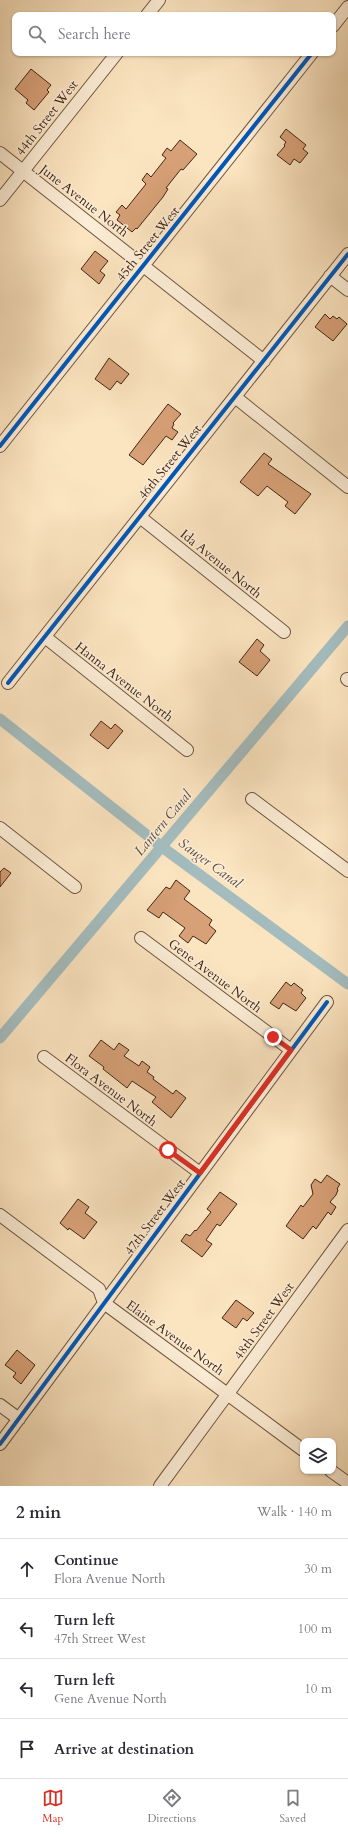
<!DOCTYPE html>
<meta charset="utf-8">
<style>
body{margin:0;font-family:Cardo,serif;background:#f7f7f7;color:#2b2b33}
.controls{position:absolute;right:12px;bottom:12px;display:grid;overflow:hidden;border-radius:8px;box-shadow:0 1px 3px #0004}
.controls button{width:36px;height:36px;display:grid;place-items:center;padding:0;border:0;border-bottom:1px solid #e1e1e2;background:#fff;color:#2b2b33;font:20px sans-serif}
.stop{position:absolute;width:12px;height:12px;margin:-9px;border:3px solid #d93025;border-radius:50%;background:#fff}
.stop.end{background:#d93025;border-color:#fff;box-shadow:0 1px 4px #0008}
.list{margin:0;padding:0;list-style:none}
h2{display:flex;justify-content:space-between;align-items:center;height:52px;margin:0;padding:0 16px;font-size:17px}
h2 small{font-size:13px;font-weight:400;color:#7c7c81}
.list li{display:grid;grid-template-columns:26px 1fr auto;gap:12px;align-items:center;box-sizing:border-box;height:60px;padding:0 16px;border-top:1px solid #e1e1e2}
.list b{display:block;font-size:15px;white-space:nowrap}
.list p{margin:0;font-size:13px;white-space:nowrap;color:#7c7c81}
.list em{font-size:13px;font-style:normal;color:#7c7c81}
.icon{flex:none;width:22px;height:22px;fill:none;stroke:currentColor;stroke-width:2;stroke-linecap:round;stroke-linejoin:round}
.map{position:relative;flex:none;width:348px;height:1486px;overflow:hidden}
.search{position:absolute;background:#fff;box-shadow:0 1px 3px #0004;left:12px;right:12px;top:12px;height:44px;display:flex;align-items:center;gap:10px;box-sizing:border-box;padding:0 14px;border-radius:8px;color:#7c7c81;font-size:15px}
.sheet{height:292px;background:#fff}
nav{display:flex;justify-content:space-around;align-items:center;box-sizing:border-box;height:56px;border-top:1px solid #e1e1e2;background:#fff;font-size:11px;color:#7c7c81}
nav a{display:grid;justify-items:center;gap:2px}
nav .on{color:#d93025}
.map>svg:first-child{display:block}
</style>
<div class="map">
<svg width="348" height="1486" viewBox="0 0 348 1486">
<rect width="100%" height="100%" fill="#fbe4c0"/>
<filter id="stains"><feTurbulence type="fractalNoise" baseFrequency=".005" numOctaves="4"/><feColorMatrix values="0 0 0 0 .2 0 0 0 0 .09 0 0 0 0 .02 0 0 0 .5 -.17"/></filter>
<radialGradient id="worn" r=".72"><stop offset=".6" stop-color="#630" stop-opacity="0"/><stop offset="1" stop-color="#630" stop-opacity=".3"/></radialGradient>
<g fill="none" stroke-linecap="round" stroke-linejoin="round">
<path stroke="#a4bcbe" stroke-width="11" d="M 0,719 L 162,847 L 348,984
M 0,1038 L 348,626"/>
</g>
<path fill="#d7a077" stroke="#422615" d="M 31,69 L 51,85 L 47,90 L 49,92 L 34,110 L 26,103 L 28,100 L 15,89 Z
M 286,129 L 306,145 L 303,149 L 308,153 L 300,163 L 294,159 L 290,165 L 277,155 L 285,146 L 284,145 L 286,142 L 280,137 Z
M 180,140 L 197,154 L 183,170 L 181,169 L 166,188 L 168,189 L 163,197 L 137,229 L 136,228 L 132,232 L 117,220 L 120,215 L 116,212 L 122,205 L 126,209 L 146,184 L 142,180 L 147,173 L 151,177 L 166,158 L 162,155 L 167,148 L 171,151 Z
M 95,251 L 108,261 L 100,271 L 105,275 L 99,284 L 81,269 Z
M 325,314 L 330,319 L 333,316 L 337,319 L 339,317 L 347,324 L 333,341 L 315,327 Z
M 109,358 L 129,374 L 121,384 L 117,381 L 110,390 L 95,379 Z
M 168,404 L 181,414 L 173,423 L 174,424 L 172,428 L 178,432 L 172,440 L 166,436 L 143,465 L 129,455 Z
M 264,453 L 272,459 L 268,464 L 311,494 L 295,514 L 285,506 L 288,502 L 267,486 L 258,496 L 240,482 Z
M 257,639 L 264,645 L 260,651 L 270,660 L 257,676 L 239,662 Z
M 101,721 L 111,729 L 115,724 L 123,731 L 108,749 L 90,735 Z
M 4,868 L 11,873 L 0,887 L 0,872 Z
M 176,880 L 190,891 L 184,899 L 212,920 L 209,925 L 216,931 L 206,944 L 193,936 L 188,943 L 179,936 L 185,928 L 163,912 L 159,918 L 147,910 L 166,887 L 170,889 Z
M 286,982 L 291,986 L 294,983 L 303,990 L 301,993 L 306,998 L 296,1011 L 283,1003 L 279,1009 L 270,1003 Z
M 101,1040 L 114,1050 L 119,1043 L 129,1050 L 124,1056 L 139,1066 L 142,1061 L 150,1067 L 147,1072 L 154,1077 L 153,1079 L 173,1094 L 176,1090 L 186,1098 L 171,1118 L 152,1102 L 156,1097 L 132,1081 L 127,1088 L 103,1069 L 104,1067 L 89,1056 Z
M 327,1175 L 340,1184 L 337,1189 L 338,1190 L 336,1195 L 330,1202 L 336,1207 L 331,1215 L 328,1212 L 316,1229 L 313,1226 L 303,1239 L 286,1226 L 301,1205 L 303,1207 L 313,1194 L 311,1185 L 315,1179 L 321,1183 Z
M 220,1192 L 237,1204 L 220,1226 L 217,1224 L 206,1240 L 212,1244 L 202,1257 L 181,1241 L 186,1234 L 190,1236 L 195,1230 L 196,1231 L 211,1212 L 207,1209 Z
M 78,1199 L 89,1207 L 85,1213 L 97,1222 L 84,1239 L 69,1228 L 68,1230 L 60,1223 Z
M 236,1300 L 254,1313 L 247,1321 L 243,1318 L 236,1328 L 222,1318 Z
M 17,1350 L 35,1365 L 21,1384 L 13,1377 L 16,1373 L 5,1365 Z"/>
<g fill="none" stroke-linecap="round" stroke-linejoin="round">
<defs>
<path id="minor" d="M 147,15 L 159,0
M 333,26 L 348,7
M 0,153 L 264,361
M 0,200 L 117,53
M 330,276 L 348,290
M 235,397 L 348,487
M 0,446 L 312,53
M 140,517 L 284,632
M 45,637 L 187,750
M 347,679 L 348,680
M 8,683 L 348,254
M 252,799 L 348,871
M 0,828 L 75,887
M 141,938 L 291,1050
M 44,1057 L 200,1173
M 0,1215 L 99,1289 L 104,1303 L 303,1450
M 0,1405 L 19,1419
M 0,1444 L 327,1002
M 331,1471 L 348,1483
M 160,1486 L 348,1230"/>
</defs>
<use href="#minor" stroke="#705640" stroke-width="14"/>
<use href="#minor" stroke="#fcedd6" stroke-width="12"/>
<defs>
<path id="cycleway" d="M 0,446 L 312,53
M 8,683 L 348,254
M 0,1444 L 327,1002"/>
</defs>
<use href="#cycleway" stroke="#fcedd6" stroke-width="6"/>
<use href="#cycleway" stroke="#0057b8" stroke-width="4"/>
</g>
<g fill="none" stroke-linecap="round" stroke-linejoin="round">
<path stroke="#d93025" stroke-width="5" d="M 168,1150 L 200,1173 L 291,1050 L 273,1037"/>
</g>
<g text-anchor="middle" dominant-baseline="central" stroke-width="3" stroke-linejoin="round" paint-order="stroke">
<g font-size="13" fill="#422615" stroke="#fcedd6">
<text transform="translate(47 118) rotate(-52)">44th Street West</text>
<text transform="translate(84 201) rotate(38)">June Avenue North</text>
<text transform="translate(148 244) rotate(-51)">45th Street West</text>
<text transform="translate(170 462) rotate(-51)">46th Street West</text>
<text transform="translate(221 564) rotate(39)">Ida Avenue North</text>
<text transform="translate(124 682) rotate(38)">Hanna Avenue North</text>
<text transform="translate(215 976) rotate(37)">Gene Avenue North</text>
<text transform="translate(111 1090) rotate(37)">Flora Avenue North</text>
<text transform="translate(155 1217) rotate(-53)">47th Street West</text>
<text transform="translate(264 1321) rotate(-54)">48th Street West</text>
<text transform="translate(175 1338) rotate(36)">Elaine Avenue North</text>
</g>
<g font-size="14" font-style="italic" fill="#5a4c3f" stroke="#fcedd6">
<text transform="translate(163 823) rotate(-50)">Lantern Canal</text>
<text transform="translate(210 863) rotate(36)">Sauger Canal</text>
</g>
</g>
<rect width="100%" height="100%" filter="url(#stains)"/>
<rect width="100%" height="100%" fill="url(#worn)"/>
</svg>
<div class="controls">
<button><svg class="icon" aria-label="layers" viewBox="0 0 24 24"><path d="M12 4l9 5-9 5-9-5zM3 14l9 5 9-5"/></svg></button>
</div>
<div class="stop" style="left:168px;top:1150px"></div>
<div class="stop end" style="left:273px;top:1037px"></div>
<div class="search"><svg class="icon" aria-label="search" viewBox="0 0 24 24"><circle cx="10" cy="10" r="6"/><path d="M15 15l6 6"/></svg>Search here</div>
</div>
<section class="sheet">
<h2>2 min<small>Walk · 140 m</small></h2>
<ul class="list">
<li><svg class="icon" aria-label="ahead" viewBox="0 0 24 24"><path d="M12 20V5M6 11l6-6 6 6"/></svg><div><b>Continue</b><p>Flora Avenue North</p></div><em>30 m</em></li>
<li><svg class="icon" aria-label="left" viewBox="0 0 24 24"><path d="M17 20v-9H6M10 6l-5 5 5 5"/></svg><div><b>Turn left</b><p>47th Street West</p></div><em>100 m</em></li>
<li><svg class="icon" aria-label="left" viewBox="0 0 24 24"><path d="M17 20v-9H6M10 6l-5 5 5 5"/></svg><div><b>Turn left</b><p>Gene Avenue North</p></div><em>10 m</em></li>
<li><svg class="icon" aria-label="arrive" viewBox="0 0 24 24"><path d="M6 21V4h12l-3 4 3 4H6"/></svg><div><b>Arrive at destination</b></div></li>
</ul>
</section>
<nav>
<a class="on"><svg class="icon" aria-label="map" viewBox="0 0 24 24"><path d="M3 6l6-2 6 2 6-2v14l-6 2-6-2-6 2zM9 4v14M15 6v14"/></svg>Map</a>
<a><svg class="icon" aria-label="directions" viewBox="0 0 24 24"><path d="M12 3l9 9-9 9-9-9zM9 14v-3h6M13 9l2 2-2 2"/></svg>Directions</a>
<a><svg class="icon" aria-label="saved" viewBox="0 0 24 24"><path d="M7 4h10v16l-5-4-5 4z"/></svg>Saved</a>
</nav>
